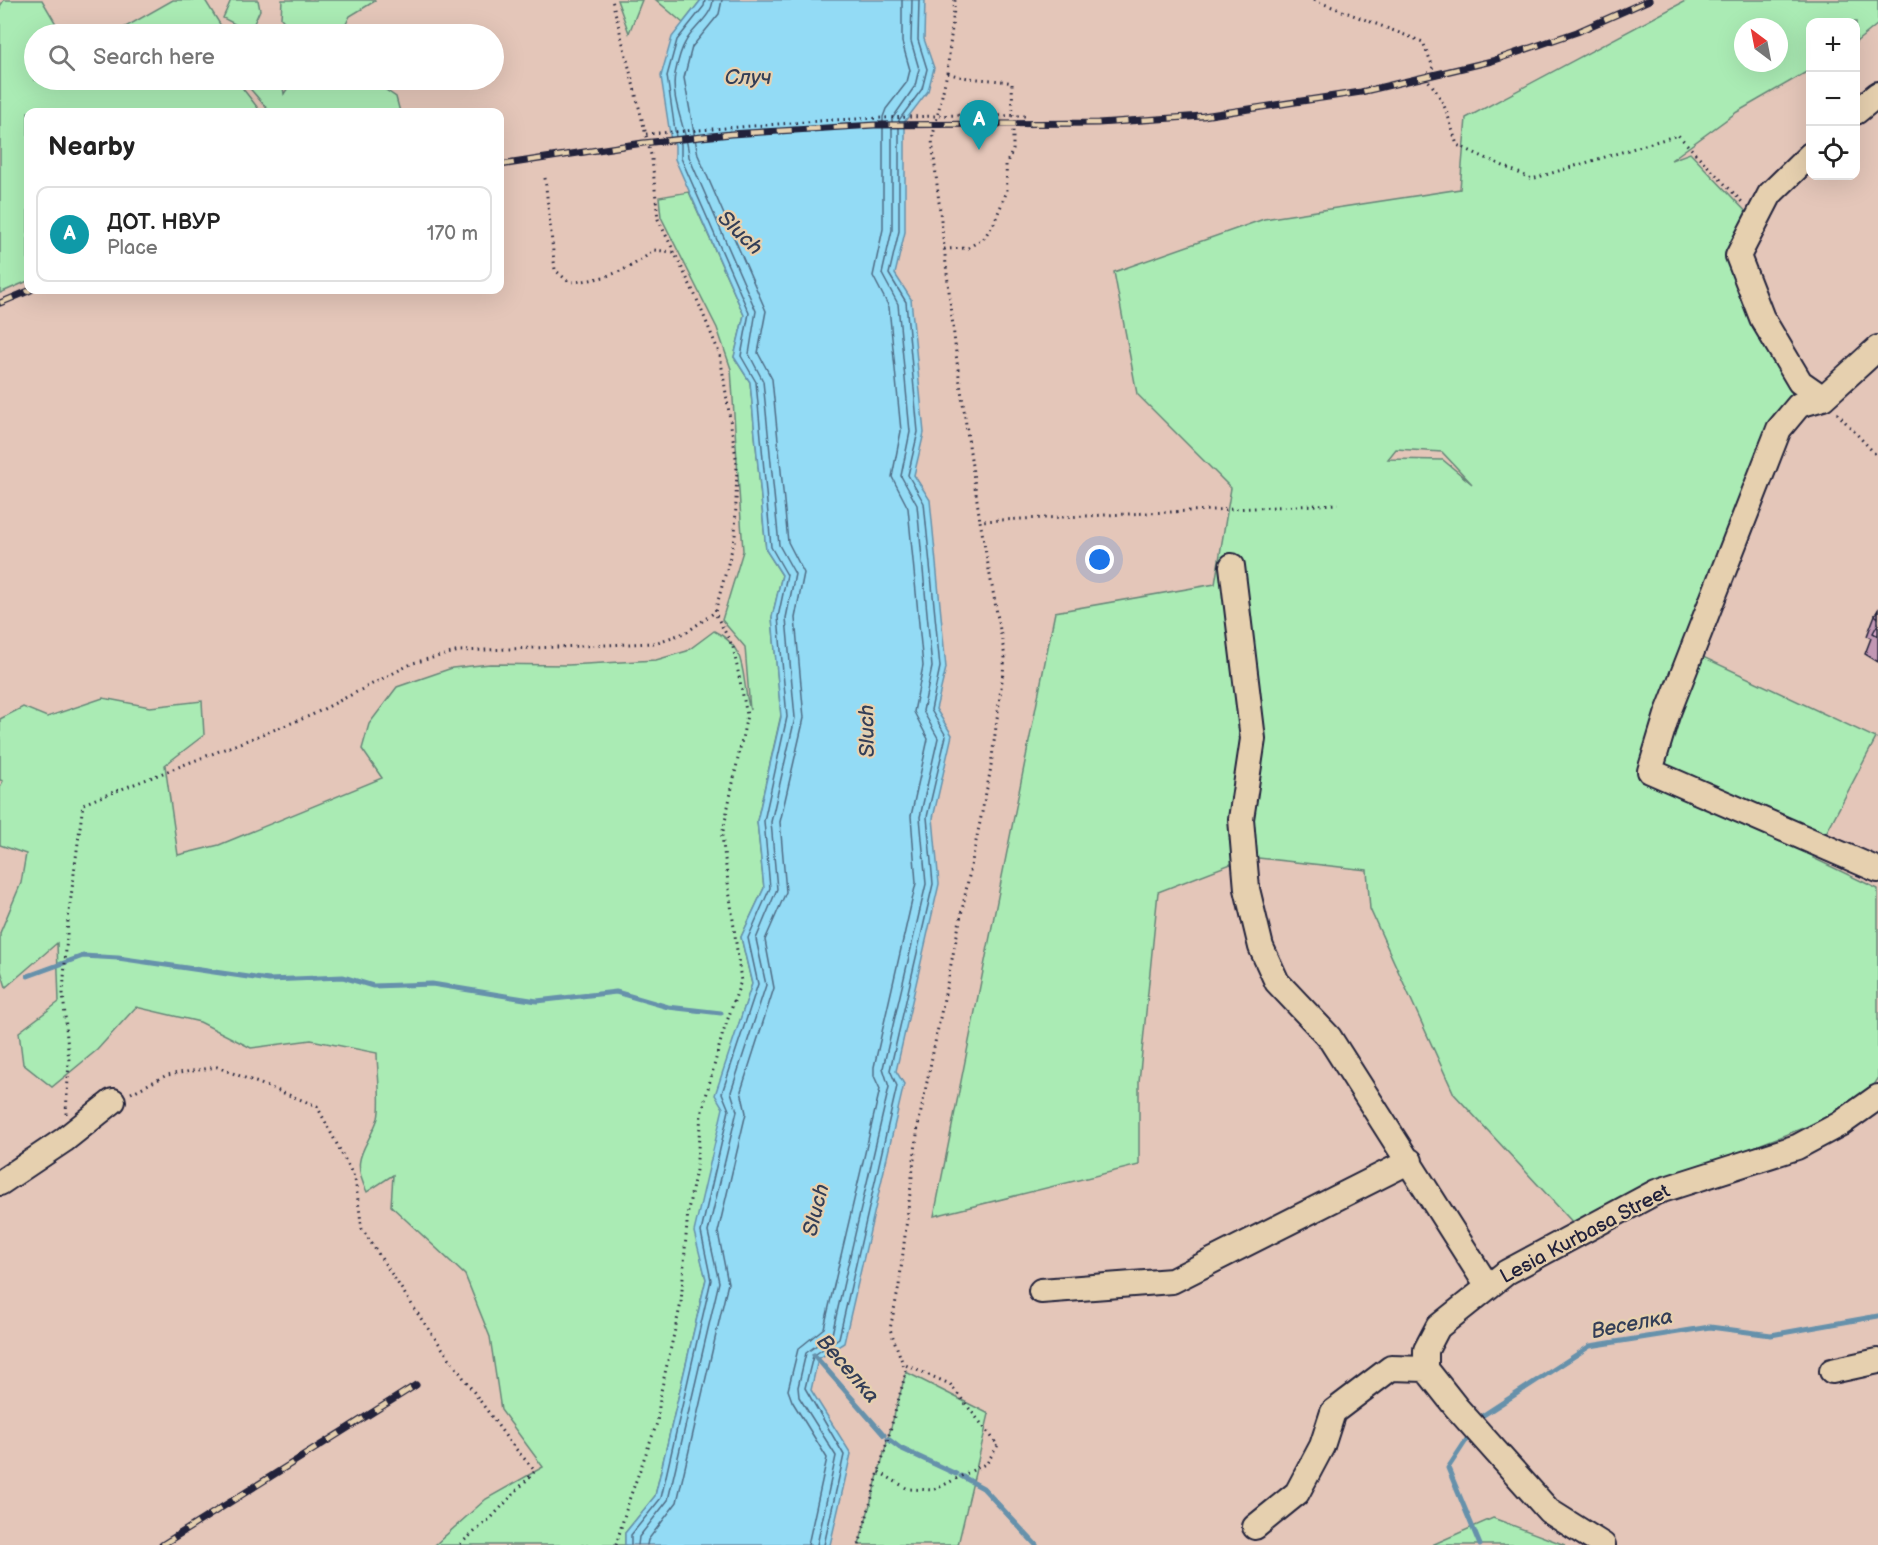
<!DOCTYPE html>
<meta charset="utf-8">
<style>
body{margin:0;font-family:"Balsamiq Sans",sans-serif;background:#f2f2f2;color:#222}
.controls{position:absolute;right:18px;top:18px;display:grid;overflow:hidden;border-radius:12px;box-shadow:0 6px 24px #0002}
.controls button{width:54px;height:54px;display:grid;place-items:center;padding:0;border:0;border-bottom:2px solid #e0e0e0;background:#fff;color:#222;font:30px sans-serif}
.compass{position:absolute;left:1734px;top:18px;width:54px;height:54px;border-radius:50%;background:#fff;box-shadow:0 6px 24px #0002;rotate:328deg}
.you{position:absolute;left:1100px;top:560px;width:21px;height:21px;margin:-15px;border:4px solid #fff;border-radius:50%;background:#1a73e8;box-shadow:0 0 0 9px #1a73e833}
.badge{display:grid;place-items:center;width:39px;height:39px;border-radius:50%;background:#c8321e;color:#fff;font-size:20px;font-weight:700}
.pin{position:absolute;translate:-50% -50px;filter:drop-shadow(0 2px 3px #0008)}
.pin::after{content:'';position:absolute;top:32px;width:21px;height:18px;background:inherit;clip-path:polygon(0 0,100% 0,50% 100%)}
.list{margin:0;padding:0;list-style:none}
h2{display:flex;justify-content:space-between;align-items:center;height:78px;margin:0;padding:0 24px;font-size:26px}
h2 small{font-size:20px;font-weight:400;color:#767676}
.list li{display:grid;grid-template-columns:39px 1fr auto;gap:18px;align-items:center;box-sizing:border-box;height:96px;margin:0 12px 12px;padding:0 12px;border:2px solid #e0e0e0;border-radius:12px}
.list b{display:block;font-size:22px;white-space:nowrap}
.list p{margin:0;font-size:20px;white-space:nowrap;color:#767676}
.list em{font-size:20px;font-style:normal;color:#767676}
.icon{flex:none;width:33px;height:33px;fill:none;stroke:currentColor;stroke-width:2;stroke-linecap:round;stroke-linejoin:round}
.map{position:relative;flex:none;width:1878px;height:1545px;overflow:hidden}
.search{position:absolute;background:#fff;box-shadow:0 6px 24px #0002;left:24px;top:24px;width:480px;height:66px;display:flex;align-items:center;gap:15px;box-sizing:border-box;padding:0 21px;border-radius:33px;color:#767676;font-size:22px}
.panel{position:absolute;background:#fff;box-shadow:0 6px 24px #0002;left:24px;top:108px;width:480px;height:186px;border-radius:12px}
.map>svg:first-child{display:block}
</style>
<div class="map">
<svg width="1878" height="1545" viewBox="0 0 1878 1545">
<rect width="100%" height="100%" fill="#e4c6b9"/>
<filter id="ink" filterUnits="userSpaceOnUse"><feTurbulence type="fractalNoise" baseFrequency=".0167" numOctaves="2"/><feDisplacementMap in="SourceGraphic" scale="12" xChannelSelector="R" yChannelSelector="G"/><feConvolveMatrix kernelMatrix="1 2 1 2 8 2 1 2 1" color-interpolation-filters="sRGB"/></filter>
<g filter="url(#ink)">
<path fill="#aaebb4" stroke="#668678" stroke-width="1.5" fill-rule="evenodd" d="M 4,0 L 42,0 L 62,34 L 34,34 L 34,80 L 247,80 L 243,89 L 261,112 L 28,112 L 28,281 L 0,293 L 0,6 Z
M 173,0 L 205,0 L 221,26 L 234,34 L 96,34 L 105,27 L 115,33 Z
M 231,0 L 258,0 L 260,10 L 250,32 L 223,18 Z
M 282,0 L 374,0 L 375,1 L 350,16 L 341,34 L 295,34 L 281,18 Z
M 617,0 L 642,0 L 629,33 Z
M 656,0 L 701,0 L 683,23 Z
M 1687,0 L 1878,0 L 1878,24 L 1856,42 L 1856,22 L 1810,22 L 1810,70 L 1737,112 L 1671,160 L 1690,153 L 1751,217 L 1733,251 L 1792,388 L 1792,411 L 1688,650 L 1876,738 L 1813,858 L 1878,889 L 1878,1079 L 1860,1106 L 1689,1172 L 1577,1227 L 1454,1094 L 1370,909 L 1367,870 L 1249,857 L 1158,892 L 1139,1082 L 1139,1165 L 934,1216 L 1055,612 L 1215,584 L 1231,488 L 1137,394 L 1114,272 L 1264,219 L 1460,189 L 1466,118 ZM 1743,27 L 1779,27 L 1779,63 L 1743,63 ZM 1396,449 L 1442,452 L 1472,484 L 1443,460 L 1388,459 Z
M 252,80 L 282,80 L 284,94 L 293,80 L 371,80 L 396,97 L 400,112 L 270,112 L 247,85 Z
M 689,192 L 744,315 L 734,357 L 750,382 L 766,550 L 782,575 L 772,617 L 781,715 L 757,821 L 764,888 L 741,937 L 752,984 L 716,1095 L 724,1108 L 695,1232 L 706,1279 L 655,1496 L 625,1533 L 625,1545 L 435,1545 L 486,1499 L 543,1467 L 501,1410 L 490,1337 L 465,1275 L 391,1206 L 393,1175 L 367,1192 C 349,1156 367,1150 378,1118 C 382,1103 377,1069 377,1053 L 311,1040 L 251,1048 L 200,1022 L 136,1007 L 97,1050 L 52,1087 L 23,1064 L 19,1032 L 59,1002 L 57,943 L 6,987 L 0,968 L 0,933 L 21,883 L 26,854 L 0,845 L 0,787 L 3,781 L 0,780 L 0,719 L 23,707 L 47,717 L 103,698 L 150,707 L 202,701 L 204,735 L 165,765 L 178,855 L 219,845 L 382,778 L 362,749 L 369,724 L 397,687 L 452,668 L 490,664 L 568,665 L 656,660 L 687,651 L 714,631 C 750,648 740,678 750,710 L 745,647 L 722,620 L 743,551 L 731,369 L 717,328 L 661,217 L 659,197 Z
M 906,1372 L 989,1414 L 958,1545 L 859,1545 Z
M 1493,1518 L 1565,1545 L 1432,1545 Z"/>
<path fill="#93dbf5" stroke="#6691ab" stroke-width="1.5" d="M 701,0 L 925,0 L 924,39 L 934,68 L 928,91 L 905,121 L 905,232 L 895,274 L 911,299 L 924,433 L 914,475 L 930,500 L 946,668 L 936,709 L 952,735 L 933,818 L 939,884 L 896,1071 L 904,1084 L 844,1343 L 818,1359 L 811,1390 L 851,1454 L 830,1545 L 625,1545 L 625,1533 L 655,1496 L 706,1279 L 694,1232 L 723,1108 L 715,1095 L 752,984 L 741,937 L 764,888 L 757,821 L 781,717 L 772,617 L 782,575 L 766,550 L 750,382 L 734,357 L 744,315 L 675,159 L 675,145 L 671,141 L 661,76 L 672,37 Z"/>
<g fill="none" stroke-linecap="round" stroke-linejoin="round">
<path stroke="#4f6c85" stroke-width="1.5" d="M 631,1545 L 631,1535 L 661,1498 L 711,1280 L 701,1232 L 729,1110 L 722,1093 L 758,984 L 748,938 L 770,888 L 764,821 L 787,717 L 778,617 L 787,575 L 771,547 L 756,382 L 741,356 L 749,313 L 681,158 L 681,144 L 676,137 L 667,76 L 677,40 L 704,6 L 705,0
M 638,1545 L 639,1537 L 668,1500 L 719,1282 L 708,1232 L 737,1111 L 731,1092 L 766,985 L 756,939 L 777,889 L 771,822 L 795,718 L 786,618 L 795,574 L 779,545 L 763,381 L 749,354 L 756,311 L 689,157 C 688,131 670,102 675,74 C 677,65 680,51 685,43 C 692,28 712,17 713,0
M 647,1545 L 648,1540 L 677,1502 L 728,1283 L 718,1232 L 746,1113 L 741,1091 L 774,988 L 765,940 L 786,892 L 780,822 L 804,718 L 795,618 L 804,573 L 788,542 L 772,379 L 758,353 L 766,311 L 698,155 L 684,78 L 692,47 L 719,14 L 722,0
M 808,1545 L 827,1458 L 792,1401 L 788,1390 L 798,1349 L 824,1328 L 880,1089 L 874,1076 L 874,1067 L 916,883 L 911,816 L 928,739 L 914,712 L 923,666 L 908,508 L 892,477 L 901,431 L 889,307 L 873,276 L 883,229 L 883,117 L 886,109 L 907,82 L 910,70 L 902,42 L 902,0
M 817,1545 L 836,1456 L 799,1397 L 798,1387 L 806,1353 L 832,1334 L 889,1087 L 883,1068 L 926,884 L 920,817 L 938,738 L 923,711 L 932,667 L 917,505 L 901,476 L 910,432 L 898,304 L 882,274 L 892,230 L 892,119 L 915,86 L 919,69 L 911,41 L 912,0
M 824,1545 L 844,1455 L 805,1388 L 813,1356 L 839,1338 L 897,1086 L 890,1070 L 933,884 L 927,817 L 946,736 L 931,710 L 940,667 L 924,503 L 908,475 L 918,432 L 906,302 L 889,274 L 899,231 L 899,120 L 922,89 L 927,69 L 918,40 L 919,0"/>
<path stroke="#6691ab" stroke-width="5" d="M 28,976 L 83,956 L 118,958 L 269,980 L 343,977 L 373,986 L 432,984 L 537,1001 L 616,992 L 668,1007 L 721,1013
M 814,1355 L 884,1435
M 1478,1422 L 1482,1416 L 1590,1346 L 1710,1327 L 1771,1335 L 1878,1316
M 1471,1433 L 1448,1468 L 1480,1545
M 888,1439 L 900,1448 L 956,1474
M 961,1476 L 983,1488 L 1036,1545"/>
<defs>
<path id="minor" d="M 1856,112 L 1878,94
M 1810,155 L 1770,194 L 1738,256 L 1762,318 L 1800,382 L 1823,398
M 1878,348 L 1823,398 L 1799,405 L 1779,429 L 1667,715 L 1650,771 L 1878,870
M 1232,566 L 1253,739 L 1241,819 L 1247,889 L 1261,947 L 1277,982 L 1329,1037 L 1488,1287
M 0,1183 L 64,1140 L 113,1101
M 1041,1291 L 1172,1281 L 1410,1161
M 1426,1369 L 1456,1407 L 1549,1511 L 1603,1545
M 1832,1371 L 1878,1361
M 1255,1527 L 1297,1493 L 1322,1446 L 1333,1412 L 1391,1368 L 1426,1369 L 1426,1350 L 1438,1327 L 1507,1272 L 1656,1192 L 1797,1147 L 1840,1124 L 1878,1097"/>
</defs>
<use href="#minor" stroke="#22223b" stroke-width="28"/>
<path stroke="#22223b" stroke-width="3" stroke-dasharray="1.5 4.5" stroke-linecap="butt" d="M 955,0 L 947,73 L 932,140 L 957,362 L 980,521
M 1314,0 L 1423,42 L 1433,67 L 1425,77 C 1445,99 1448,116 1457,145 L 1532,179 L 1678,135 L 1743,203
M 948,73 C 970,81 990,78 1012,83 L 1013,117
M 545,178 L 555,270 L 569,282 C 601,281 629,271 654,250 L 673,252
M 944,249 L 968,248 L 984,238 L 994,223 L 1007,191 L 1006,164 L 1013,150 L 1013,125
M 1837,413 L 1878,457
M 131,1093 L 167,1075 L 217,1067 L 317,1106 L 355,1179 L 362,1229 L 422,1320 L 509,1441 L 535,1471 L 492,1517 L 459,1545
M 66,1114 L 69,1061 L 63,993 L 68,920 L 83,804 L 312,715 L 413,663 L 459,651 L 655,643 L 687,632 L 715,612 L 735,538 L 737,464 L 720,355 L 696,297 L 658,219 L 652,159 L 612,0
M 879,1472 L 908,1489 L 934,1490 L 987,1463 L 998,1445 L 950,1384 L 903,1364
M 616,1545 L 629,1500 L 657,1423 L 661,1391 L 681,1303 L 688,1210 L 696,1170 L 701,1115 L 722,1036 L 741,981 L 722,836 L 747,715 L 733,647 L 715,613
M 859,1545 L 906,1372 L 890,1329 L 899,1286 L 918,1126 L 990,773 L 1005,657 L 980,521 L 1338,504"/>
<use href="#minor" stroke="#e6d0af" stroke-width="24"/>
<defs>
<path id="rail" d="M 500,165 L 643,143 L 731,134 L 874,125 L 1098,123 L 1203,116 L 1361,92 L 1492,61 L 1577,32 L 1649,0
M 0,303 L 31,290
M 162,1545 L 416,1385"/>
</defs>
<use href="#rail" stroke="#22223b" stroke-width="7"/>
<use href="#rail" stroke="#e6d0af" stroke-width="4.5" stroke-dasharray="14" stroke-linecap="butt"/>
<path stroke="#22223b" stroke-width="3" stroke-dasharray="1.5 4.5" stroke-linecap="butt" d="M 646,134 L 832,120 L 960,115 L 1025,116"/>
</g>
<path fill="#c297b4" stroke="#22223b" stroke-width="1.5" d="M 1878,610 L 1878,662 L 1865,654 L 1871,638 L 1867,636 L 1875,615 Z"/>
<path fill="#e1b0d1" stroke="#22223b" stroke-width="1.5" d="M 1878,610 L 1878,618 L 1875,615 Z
M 1878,624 L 1878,636 L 1873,633 Z"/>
</g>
<g text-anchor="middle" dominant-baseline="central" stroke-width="4.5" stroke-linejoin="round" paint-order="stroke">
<g font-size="20" fill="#22223b" stroke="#e6d0af">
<text transform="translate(1585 1234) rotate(-28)">Lesia Kurbasa Street</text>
</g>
<g font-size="21" font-style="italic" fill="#333e57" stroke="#e6d0af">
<text x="748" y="77">Случ</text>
<text transform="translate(740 233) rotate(44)">Sluch</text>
<text transform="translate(867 731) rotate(-91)">Sluch</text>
<text transform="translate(816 1210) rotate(-76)">Sluch</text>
<text transform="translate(1632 1324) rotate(-11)">Веселка</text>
<text transform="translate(848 1369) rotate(49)">Веселка</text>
</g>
</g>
</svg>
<div class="controls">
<button>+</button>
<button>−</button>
<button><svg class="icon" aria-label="locate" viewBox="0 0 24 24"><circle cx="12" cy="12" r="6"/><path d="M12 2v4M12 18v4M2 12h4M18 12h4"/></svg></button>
</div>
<svg class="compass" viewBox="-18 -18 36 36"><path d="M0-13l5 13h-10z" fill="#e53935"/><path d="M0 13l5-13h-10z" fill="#767676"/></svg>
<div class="you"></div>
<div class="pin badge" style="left:979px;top:150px;background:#0f9aa8">A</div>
<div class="search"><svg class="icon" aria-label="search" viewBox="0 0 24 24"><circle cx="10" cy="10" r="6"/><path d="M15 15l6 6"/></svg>Search here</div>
<section class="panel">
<h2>Nearby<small></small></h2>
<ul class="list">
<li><span class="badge" style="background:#0f9aa8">A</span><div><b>ДОТ. НВУР</b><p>Place</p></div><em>170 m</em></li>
</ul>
</section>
</div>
